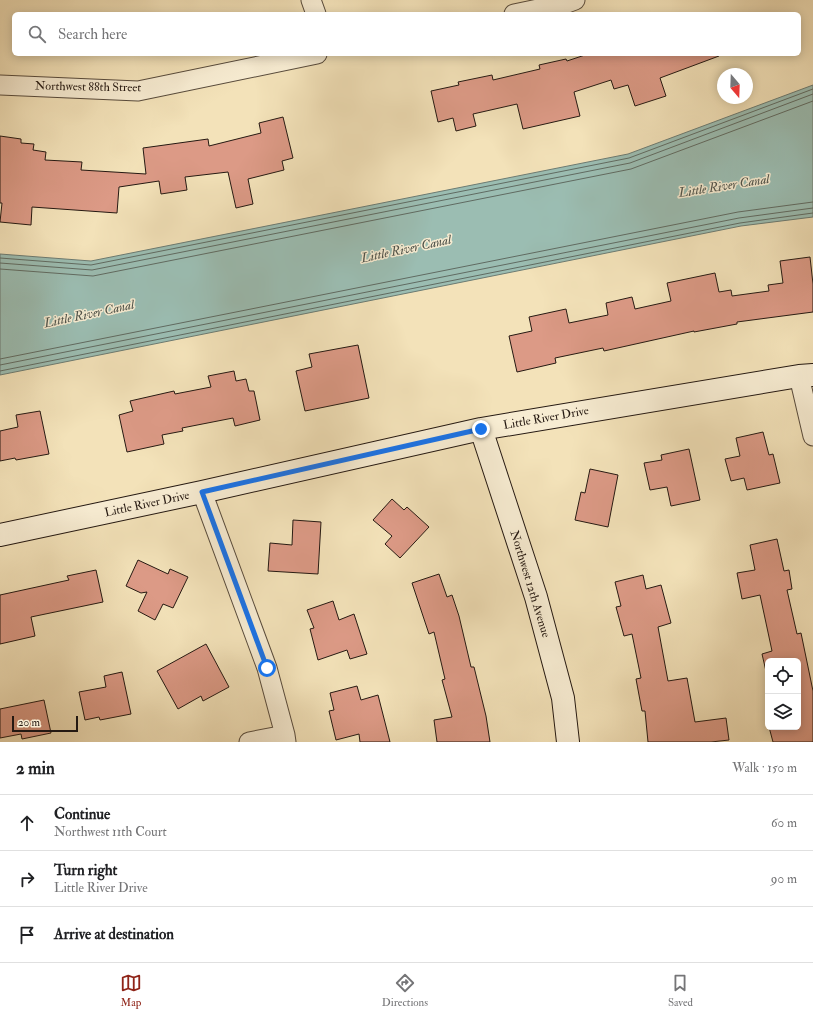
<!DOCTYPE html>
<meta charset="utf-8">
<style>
body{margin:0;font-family:"IM FELL Double Pica",serif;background:#f2f2f2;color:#202124}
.controls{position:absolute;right:12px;bottom:12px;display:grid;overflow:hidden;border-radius:6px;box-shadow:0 2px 10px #0003}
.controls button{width:36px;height:36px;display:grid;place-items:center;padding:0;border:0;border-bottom:1px solid #e0e0e0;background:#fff;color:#202124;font:20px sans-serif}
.compass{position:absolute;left:717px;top:68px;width:36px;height:36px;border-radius:50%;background:#fff;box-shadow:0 2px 10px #0003;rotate:161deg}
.scale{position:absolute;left:12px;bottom:10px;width:66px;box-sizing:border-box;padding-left:4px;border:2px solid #251912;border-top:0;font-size:11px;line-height:14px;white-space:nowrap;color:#251912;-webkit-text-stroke:3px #f7ecd2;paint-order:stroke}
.stop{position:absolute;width:12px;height:12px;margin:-9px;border:3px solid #1a73e8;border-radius:50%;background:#fff}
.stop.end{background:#1a73e8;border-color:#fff;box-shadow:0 1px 4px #0008}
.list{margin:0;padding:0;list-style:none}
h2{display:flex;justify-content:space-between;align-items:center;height:52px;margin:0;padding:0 16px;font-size:17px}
h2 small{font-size:13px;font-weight:400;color:#757577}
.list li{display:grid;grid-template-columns:26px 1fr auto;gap:12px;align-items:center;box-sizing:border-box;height:56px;padding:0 16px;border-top:1px solid #e0e0e0}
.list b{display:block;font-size:15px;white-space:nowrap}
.list p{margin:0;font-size:13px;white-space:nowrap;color:#757577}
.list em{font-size:13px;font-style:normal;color:#757577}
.icon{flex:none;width:22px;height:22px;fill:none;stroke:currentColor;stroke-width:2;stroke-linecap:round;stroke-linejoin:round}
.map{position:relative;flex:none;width:813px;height:742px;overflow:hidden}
.search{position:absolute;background:#fff;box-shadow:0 2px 10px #0003;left:12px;right:12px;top:12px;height:44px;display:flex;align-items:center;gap:10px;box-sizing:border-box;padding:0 14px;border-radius:6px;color:#757577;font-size:15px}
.sheet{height:220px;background:#fff}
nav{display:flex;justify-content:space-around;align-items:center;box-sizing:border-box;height:56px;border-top:1px solid #e0e0e0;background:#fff;font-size:11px;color:#757577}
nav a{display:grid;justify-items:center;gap:2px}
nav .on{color:#8f2418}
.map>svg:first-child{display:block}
</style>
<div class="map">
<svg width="813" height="742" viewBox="0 0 813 742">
<rect width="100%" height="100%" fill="#f3e2b9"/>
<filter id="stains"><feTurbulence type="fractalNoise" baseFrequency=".005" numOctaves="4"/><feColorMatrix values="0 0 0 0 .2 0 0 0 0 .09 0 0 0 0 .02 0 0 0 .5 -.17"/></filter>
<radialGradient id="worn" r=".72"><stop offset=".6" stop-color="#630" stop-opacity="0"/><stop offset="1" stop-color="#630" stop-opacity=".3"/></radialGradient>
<path fill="#9bbdb2" stroke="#6c7b72" d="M 813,85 L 813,217 L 741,226 L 0,375 L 0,254 L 91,261 L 628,154 Z"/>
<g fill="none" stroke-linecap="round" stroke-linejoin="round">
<path stroke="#606b62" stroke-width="1" d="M 0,258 L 91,265 L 629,158 L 813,89
M 0,263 L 92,270 L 630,163 L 813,94
M 0,269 L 93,276 L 631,169 L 813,101
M 0,359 L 738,212 L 813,202
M 0,365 L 739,218 L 813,208
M 0,371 L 740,223 L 813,213"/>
</g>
<path fill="#dc9a86" stroke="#251912" d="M 588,54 L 718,54 L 719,56 L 660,78 L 666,96 L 635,106 L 628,85 L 614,89 L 611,80 L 574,92 L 580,116 L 523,129 L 517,104 L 473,114 L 476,126 L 456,131 L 453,118 L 438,122 L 431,91 L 459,85 L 458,82 L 492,75 L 493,80 L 540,69 L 539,65 L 566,59 L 567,61 Z
M 283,117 L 293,158 L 282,161 L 284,170 L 248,179 L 253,204 L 236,208 L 228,172 L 185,177 L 187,190 L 161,194 L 159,181 L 119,187 L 117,213 L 32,207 L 31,225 L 0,222 L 2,203 L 0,203 L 0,136 L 21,139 L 21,143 L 34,144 L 33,150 L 46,152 L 45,160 L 82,162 L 81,170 L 146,174 L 143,148 L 208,139 L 209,146 L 261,133 L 259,123 Z
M 810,257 L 813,284 L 813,312 L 737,322 L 737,324 L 694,332 L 694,331 L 604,351 L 603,348 L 555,358 L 556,363 L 517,372 L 509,336 L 532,331 L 529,317 L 566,309 L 569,323 L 608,315 L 606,303 L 632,297 L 635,309 L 671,301 L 667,283 L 715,273 L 719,292 L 731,290 L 732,296 L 769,291 L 768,285 L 783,283 L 780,261 Z
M 358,345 L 369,398 L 305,411 L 296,371 L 312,367 L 309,354 Z
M 234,371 L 236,381 L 246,379 L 249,391 L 254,391 L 260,420 L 235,426 L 233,418 L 182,428 L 183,431 L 162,435 L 164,444 L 127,452 L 119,415 L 133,411 L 130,401 L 174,391 L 175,394 L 211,387 L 208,376 Z
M 40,411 L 49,454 L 16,460 L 15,458 L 0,461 L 0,431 L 18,427 L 16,415 Z
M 763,432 L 769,455 L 773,454 L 780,483 L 747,490 L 744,478 L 731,481 L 725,459 L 740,456 L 736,438 Z
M 689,449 L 700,500 L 671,506 L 667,487 L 650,490 L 644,463 L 662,460 L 661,455 Z
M 590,469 L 618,475 L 608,527 L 575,520 L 581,492 L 585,493 Z
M 392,499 L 404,510 L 407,507 L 429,527 L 400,558 L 385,544 L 392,536 L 373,520 Z
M 293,520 L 321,522 L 318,574 L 268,571 L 270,543 L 292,545 Z
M 777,539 L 784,571 L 789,570 L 792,589 L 787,590 L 797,634 L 801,633 L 813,691 L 813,742 L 773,742 L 769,727 L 798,727 L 798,661 L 768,661 L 768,680 L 762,654 L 772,651 L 760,595 L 742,599 L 737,573 L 755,570 L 750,545 Z
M 138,560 L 168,574 L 170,569 L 188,577 L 173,608 L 163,604 L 155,620 L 138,611 L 147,592 L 141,593 L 126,586 Z
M 96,570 L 103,602 L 31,617 L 35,636 L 0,644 L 0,595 L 69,580 L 67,576 Z
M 439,574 L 447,597 L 452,595 L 459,616 L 471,667 L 474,667 L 486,716 L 490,742 L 437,742 L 434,720 L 452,717 L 442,680 L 445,679 L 434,632 L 429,634 L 412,583 Z
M 643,575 L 646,589 L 661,585 L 671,623 L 658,627 L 668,681 L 687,678 L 695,722 L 726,718 L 729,740 L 711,742 L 648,742 L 645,711 L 642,711 L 636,679 L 641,678 L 632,634 L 624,636 L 616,607 L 621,606 L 615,582 Z
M 333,601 L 339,620 L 354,614 L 367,654 L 350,659 L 347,650 L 318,660 L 310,629 L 314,628 L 307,610 Z
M 206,644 L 229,687 L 203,701 L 201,696 L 178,709 L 157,671 Z
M 122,672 L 131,714 L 100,720 L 99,717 L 85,720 L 79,692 L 106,687 L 104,676 Z
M 357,686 L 361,700 L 378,695 L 390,742 L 360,742 L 359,734 L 336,740 L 329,711 L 334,710 L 330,693 Z
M 44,700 L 51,733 L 22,739 L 21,734 L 0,738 L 0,709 Z"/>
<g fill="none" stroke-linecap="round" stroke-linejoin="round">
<defs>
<path id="street" d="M 311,0 L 316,14
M 514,14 L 567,3 L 575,0
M 0,85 L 138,91 L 317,54
M 799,376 L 813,436
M 202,492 L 267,668 L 285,735 L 286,742
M 249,742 L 285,735"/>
<path id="secondary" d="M 481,429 L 536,597 L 563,698 L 568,742
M 0,535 L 202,492 L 481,429 L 799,376 L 813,375"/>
</defs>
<use href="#street" stroke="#584b3c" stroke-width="21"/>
<use href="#secondary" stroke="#251912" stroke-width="24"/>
<use href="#street" stroke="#f7ecd2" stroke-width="19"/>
<use href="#secondary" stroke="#f7ecd2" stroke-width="22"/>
</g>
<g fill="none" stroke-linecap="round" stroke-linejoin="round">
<path stroke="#1a73e8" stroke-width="5" d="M 267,668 L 202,492 L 481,429"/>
</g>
<g text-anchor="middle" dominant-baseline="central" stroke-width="3" stroke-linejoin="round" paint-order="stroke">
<g font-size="12" fill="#251912" stroke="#f7ecd2">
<text transform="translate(88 87) rotate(1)">Northwest 88th Street</text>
<text transform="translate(546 418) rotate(-10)">Little River Drive</text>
<text transform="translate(147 504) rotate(-12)">Little River Drive</text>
<text transform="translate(530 584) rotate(73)">Northwest 12th Avenue</text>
</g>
<g font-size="13" font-style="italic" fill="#4e524a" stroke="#f7ecd2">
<text transform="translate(724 186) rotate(-9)">Little River Canal</text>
<text transform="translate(406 249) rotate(-12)">Little River Canal</text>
<text transform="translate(89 314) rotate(-12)">Little River Canal</text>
</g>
</g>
<rect width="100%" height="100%" filter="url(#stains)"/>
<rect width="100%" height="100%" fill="url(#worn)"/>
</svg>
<div class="controls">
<button><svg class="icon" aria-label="locate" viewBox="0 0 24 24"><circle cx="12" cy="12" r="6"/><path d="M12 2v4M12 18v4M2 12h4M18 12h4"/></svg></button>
<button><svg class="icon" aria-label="layers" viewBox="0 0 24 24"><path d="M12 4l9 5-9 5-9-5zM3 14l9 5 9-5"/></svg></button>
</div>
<svg class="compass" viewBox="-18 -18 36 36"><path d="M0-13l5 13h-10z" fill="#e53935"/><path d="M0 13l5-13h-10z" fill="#757577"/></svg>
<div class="scale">20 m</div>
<div class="stop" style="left:267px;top:668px"></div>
<div class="stop end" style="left:481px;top:429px"></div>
<div class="search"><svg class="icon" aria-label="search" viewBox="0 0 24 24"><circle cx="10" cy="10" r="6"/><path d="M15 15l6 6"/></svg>Search here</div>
</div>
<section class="sheet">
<h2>2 min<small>Walk · 150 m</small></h2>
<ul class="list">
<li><svg class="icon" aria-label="ahead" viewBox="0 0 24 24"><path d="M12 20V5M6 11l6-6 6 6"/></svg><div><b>Continue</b><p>Northwest 11th Court</p></div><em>60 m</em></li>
<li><svg class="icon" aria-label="right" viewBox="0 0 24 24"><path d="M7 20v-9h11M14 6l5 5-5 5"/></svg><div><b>Turn right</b><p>Little River Drive</p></div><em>90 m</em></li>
<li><svg class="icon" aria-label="arrive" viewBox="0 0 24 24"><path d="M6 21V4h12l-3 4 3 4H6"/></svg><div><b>Arrive at destination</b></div></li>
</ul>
</section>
<nav>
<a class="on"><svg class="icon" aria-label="map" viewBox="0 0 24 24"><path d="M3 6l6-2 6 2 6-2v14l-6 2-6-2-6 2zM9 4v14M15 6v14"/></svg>Map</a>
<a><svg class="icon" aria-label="directions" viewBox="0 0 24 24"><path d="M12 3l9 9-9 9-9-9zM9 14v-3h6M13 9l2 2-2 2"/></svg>Directions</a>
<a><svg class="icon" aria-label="saved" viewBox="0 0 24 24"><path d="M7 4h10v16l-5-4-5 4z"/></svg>Saved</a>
</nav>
